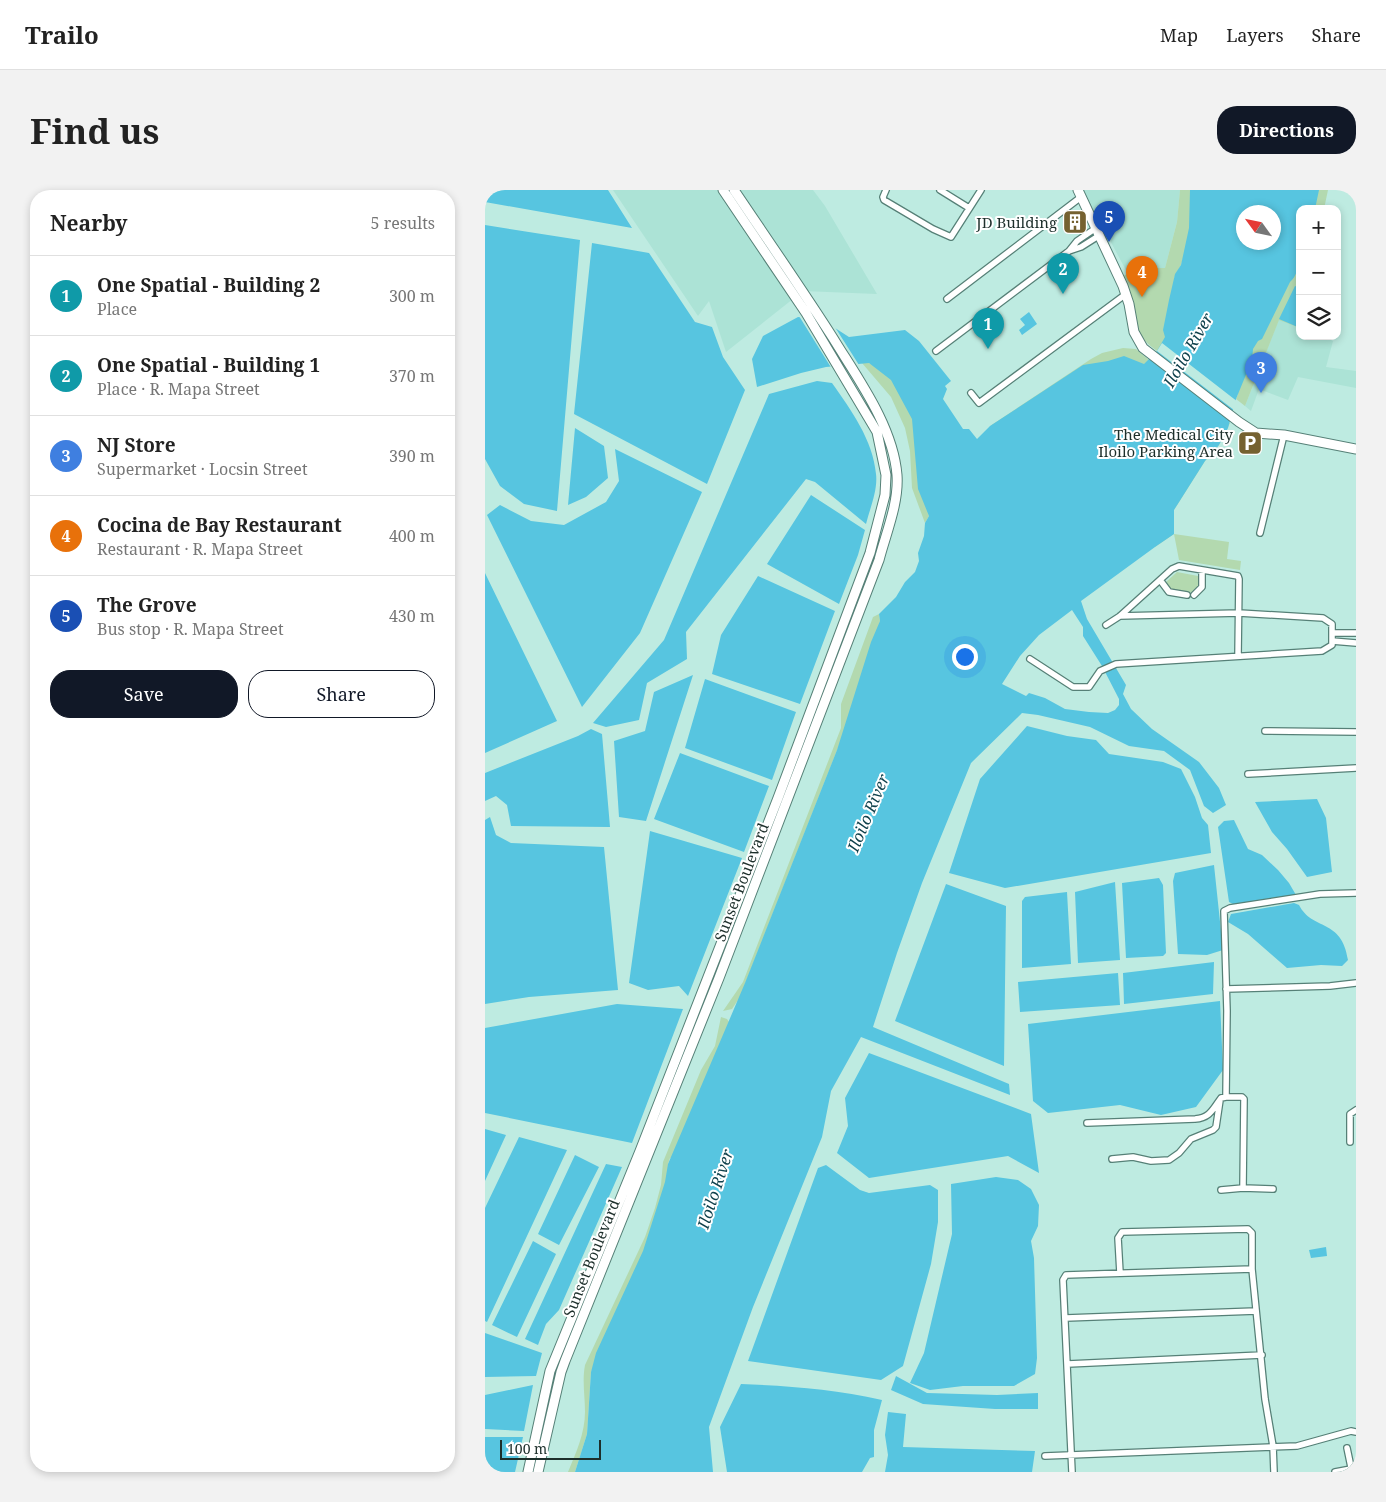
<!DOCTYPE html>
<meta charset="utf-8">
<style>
body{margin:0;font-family:"Noto Serif",serif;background:#f2f2f2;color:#222}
.controls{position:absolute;right:15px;top:15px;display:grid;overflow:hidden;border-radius:10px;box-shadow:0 2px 8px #0003}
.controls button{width:45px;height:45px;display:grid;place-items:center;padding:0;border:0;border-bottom:1px solid #e0e0e0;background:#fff;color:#222;font:25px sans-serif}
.compass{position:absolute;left:751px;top:15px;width:45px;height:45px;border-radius:50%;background:#fff;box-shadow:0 2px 8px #0003;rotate:303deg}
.scale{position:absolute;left:15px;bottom:12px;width:101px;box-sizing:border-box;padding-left:5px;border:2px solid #1d2f2b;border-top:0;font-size:14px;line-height:18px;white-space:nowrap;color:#1d2f2b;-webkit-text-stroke:4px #fff;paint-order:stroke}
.you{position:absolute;left:479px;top:466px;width:18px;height:18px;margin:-12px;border:4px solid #fff;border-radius:50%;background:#1a73e8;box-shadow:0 0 0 8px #1a73e833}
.badge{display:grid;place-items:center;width:32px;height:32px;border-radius:50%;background:#111827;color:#fff;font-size:16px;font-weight:700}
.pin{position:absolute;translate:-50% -41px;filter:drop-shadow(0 1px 2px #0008)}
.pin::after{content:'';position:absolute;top:26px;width:18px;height:15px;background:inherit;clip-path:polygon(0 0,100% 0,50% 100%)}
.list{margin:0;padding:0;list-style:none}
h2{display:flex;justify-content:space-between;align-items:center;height:65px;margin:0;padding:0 20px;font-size:21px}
h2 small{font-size:16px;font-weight:400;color:#767676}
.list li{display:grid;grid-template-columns:32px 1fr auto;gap:15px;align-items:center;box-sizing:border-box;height:80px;padding:0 20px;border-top:1px solid #e0e0e0}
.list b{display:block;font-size:19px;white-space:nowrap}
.list p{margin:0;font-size:16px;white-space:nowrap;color:#767676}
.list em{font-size:16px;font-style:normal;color:#767676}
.actions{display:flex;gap:10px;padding:15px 20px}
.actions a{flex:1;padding:11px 0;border:1px solid #111827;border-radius:20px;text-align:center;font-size:18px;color:#111827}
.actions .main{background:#111827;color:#fff}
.icon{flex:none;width:28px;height:28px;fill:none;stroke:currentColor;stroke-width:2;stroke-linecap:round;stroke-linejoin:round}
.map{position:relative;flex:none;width:871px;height:1282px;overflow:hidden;border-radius:20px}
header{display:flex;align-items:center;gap:30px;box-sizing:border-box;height:70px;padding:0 25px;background:#fff;border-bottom:1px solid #e0e0e0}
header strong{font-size:24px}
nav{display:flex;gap:28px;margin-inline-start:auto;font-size:18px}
.intro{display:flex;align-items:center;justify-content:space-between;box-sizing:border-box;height:120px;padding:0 30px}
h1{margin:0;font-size:35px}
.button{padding:12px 22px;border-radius:20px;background:#111827;color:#fff;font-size:18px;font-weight:700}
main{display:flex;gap:30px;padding:0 30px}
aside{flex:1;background:#fff;border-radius:20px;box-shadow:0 2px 8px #0003}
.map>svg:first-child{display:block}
</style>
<header>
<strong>Trailo</strong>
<nav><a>Map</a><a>Layers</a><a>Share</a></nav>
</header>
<div class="intro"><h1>Find us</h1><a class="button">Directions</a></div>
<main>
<aside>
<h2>Nearby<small>5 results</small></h2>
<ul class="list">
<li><span class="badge" style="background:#0f9aa8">1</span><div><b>One Spatial - Building 2</b><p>Place</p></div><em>300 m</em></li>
<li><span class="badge" style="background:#0f9aa8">2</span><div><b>One Spatial - Building 1</b><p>Place · R. Mapa Street</p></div><em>370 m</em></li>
<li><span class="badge" style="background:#3f7fe0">3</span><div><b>NJ Store</b><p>Supermarket · Locsin Street</p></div><em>390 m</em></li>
<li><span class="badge" style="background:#e8710a">4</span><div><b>Cocina de Bay Restaurant</b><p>Restaurant · R. Mapa Street</p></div><em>400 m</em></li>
<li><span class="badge" style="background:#1a4fb4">5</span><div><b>The Grove</b><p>Bus stop · R. Mapa Street</p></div><em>430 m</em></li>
</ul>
<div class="actions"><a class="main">Save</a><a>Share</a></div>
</aside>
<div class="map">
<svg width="871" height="1282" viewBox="0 0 871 1282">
<rect width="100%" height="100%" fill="#beebe1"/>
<path fill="#ace3d6" d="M 128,0 L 328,0 L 340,16 L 392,104 L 318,101 L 241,162 L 224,111 L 213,126 Z
M 598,0 L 695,0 L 692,32 L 680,78 L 656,78 L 643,84 Z
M 794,129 L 815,138 L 815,146 L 837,146 L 848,151 L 841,177 L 871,181 L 871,198 L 813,187 L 803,210 L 774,199 L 766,221 L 760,216 Z"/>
<path fill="#b3d9af" d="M 695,0 L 716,0 L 713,19 L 696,75 L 689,88 L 694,143 L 672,161 C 650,145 655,140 649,117 C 647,106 642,97 638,86 L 656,78 L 680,78 L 692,32 Z
M 828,0 L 843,0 L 839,19 L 820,19 Z
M 815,41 L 815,85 L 811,96 L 815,98 L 815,138 L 794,130 L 760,216 L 751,209 L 753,204 L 752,191 Z
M 638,158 L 651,159 L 671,176 L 505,236 L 606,169 L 617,163 Z
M 377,173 L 384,173 L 408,185 L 428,228 L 444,326 L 440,333 L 427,298 L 425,261 L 420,238 L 406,207 Z
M 736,228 L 745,233 L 734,255 L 720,271 L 689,320 L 689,344 L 744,352 L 742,369 L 756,371 L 755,380 L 694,370 L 689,344 L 670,357 Z
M 692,382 L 713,386 L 715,394 L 714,399 L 709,403 L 693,400 L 689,401 L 681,395 L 681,392 Z
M 394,424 L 395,431 L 386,474 L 255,807 L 247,819 L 238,821 L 258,792 L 356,538 L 356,514 L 388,427 Z
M 236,827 L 242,829 L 246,835 L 193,967 L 185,968 L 183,974 L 185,977 L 165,1048 L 106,1182 L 102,1244 L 90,1282 L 83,1282 C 91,1263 100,1243 100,1222 C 100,1206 97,1191 100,1175 L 160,1047 L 170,1018 L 176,995 L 178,972 L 216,880 L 230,856 Z"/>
<path fill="#57c5e0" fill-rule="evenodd" d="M 0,0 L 123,0 L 147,38 L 0,12 Z
M 705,0 L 834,0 L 830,19 L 815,19 C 815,37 820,80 805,92 L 777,149 L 773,151 L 768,159 L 767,170 L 751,209 L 743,238 L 734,255 L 720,271 L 689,320 L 689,344 L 670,357 L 596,411 L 602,429 L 641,495 L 638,504 L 646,519 L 667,539 L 714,572 L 734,598 L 741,615 L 728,623 L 719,616 L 705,580 L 679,561 L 644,556 L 605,537 L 553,525 L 537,523 L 486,573 L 437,693 L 412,763 L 388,837 L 524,894 L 525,905 L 376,847 L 346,901 L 337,947 L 268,1117 L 224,1237 L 228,1282 L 90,1282 L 102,1244 L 106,1182 L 111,1163 L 158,1061 L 180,992 L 183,974 L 260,793 L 352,560 L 386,452 L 395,431 L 394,424 L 411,407 L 420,392 L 430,382 L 434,371 L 433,363 L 439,346 L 440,333 L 444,326 L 433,299 L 427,229 L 406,190 L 384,173 L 341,177 L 316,183 L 272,197 L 267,169 L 278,146 L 313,127 L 336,129 L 364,147 L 420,140 L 434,151 L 466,191 L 460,196 L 462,199 L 458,209 L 478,239 L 484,239 L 492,249 L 505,236 L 598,175 L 623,171 L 639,166 L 659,174 L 672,161 L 680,147 L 678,140 L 684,110 L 690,84 L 696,75 L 704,38 ZM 758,22 L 788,22 L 788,52 L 758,52 ZM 587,420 L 598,437 L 598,446 L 617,476 L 634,509 L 634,515 L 630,520 L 623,523 L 604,522 L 580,519 L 560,508 L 544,503 L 541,506 L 517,494 L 535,466 L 554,445 Z
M 0,35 L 95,50 L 72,321 L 39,314 L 15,296 L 0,269 Z
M 107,53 L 164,63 L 210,132 L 227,137 L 238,167 L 260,200 L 222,294 L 89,224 Z
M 810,96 L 815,98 L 815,138 L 794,129 Z
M 544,122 L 552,134 L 537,145 L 534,140 L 540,135 L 535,129 Z
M 332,191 L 347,193 C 366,220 388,250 391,284 C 393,300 385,318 381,334 L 330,292 L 321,289 L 201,442 L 202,469 L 162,493 L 154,530 L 121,537 L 108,533 L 179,450 L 284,204 Z
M 90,238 L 119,256 L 123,288 L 101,307 L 83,315 Z
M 130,259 L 217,302 L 155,443 L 97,517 L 2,325 L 15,315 L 46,331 L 79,335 L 121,312 L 134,291 Z
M 326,305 L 380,340 L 373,365 L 354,414 L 282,374 Z
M 0,383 L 72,531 L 0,563 Z
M 273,386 L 350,421 L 315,514 L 227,484 L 236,445 Z
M 208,485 L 161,631 L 134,627 L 129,551 L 160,541 L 169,502 Z
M 220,489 L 311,522 L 287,590 L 200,558 Z
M 542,536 L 582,546 L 611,550 L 624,564 L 678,572 L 696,579 L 710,607 L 717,628 L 723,635 L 726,663 L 520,698 L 464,683 L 495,589 Z
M 106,539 L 117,544 L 125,637 L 26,636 L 22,615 L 11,606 L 0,611 L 0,583 L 93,546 Z
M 195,563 L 284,596 L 259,662 L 169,629 Z
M 832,609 L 841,628 L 847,682 L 822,687 L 802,659 L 787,642 L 770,612 Z
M 5,627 L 11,645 L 26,653 L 119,657 L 133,800 L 44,807 L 0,814 L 0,630 Z
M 749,630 L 763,659 L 777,665 L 793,680 L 804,693 L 811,705 L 750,715 L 744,712 L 733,637 L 739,631 Z
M 165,641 L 257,668 L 203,806 L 194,796 L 163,800 L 144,793 Z
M 729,675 L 738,760 L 722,765 L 693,764 L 688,691 L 690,683 Z
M 674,688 L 678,695 L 681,763 L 678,766 L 641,768 L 637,693 Z
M 630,692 L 635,770 L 593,773 L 590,702 Z
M 461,694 L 521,716 L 519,876 L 410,831 Z
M 582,702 L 586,774 L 537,778 L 537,711 L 540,707 Z
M 809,713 L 814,715 C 827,741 857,728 863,770 L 857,776 L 836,775 L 802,778 L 763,744 L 743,732 L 746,724 Z
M 729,772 L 728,804 L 639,814 L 638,783 Z
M 633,783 L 635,815 L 535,822 L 533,792 Z
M 735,811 L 738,880 L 711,917 L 676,925 L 635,915 L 563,923 L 548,911 L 543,834 Z
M 132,814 L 198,819 L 147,953 L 0,923 L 0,838 Z
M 384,863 L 546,924 L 554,983 L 523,966 L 384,988 L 352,963 L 363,936 L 360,908 Z
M 0,939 L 21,945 L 0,991 Z
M 34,947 L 82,960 L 2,1132 L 0,1131 L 0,1018 Z
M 90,965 L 114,977 L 74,1055 L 53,1044 Z
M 121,974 L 137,977 L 74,1120 L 61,1134 L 53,1155 L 40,1149 Z
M 341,975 L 375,1000 L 384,1003 L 445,995 L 453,1000 L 453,1032 L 446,1074 L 418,1176 L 396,1190 L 263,1171 L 333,978 Z
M 511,987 L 533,990 L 546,999 L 554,1015 L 553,1036 L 546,1051 L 549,1068 L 552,1168 L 550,1184 L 529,1196 L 478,1196 L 445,1200 L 425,1193 L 439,1163 L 467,1044 L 466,994 Z
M 48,1051 L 71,1064 L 32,1147 L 7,1135 Z
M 841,1057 L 842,1066 L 826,1068 L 824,1060 Z
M 0,1143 L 57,1163 L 51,1186 L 0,1187 Z
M 411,1186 L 442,1203 L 512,1205 L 553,1203 L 553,1219 L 510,1219 L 438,1214 L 406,1200 Z
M 256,1194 C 305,1196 349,1199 397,1210 L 389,1240 L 389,1267 L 385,1268 L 377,1282 L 242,1282 L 235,1237 Z
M 48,1195 L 39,1241 L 0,1239 L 0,1205 Z
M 403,1222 L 421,1224 L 418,1257 L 550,1261 L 547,1282 L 400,1282 L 403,1265 L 400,1245 Z
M 0,1247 L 38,1247 L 30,1282 L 0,1282 Z"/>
<path fill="#beebe1" d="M 317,125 L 337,127 L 348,134 L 374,175 L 369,177 L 347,179 L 314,126 Z
M 677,153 L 753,212 L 749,220 L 672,161 Z"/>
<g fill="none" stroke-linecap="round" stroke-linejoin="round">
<defs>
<path id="street" d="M 401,0 L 398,7 L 399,10 L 448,39 L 466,47 L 496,0
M 455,0 L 484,18
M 584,61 L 596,57 L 615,45
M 462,109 L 596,7
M 451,161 L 584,61 L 592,51 L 611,38
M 486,203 L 494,213 L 641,104
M 775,343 L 799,245
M 675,390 L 684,402 L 702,405
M 709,405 L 717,397 L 717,380
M 621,435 L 635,426 L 687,379 L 694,376 L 753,386 L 754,389 L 753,466
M 848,443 L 871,443
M 847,451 L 871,453
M 545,469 L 588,497 L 604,497 L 615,481 L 631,474 L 837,461 L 847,455 L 847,434 L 838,428 L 754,423 L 635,426
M 780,541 L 871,542
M 763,584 L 871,578
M 741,799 L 845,796 L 871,793
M 741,907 L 757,907 L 759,909 L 758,998
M 602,933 L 710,929 C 725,928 728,919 736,908 L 741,907 L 742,821 L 739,721 L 745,718 L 835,704 L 871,703
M 865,952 L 865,924 L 871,920
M 627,969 L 648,967 L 666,971 L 684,970 L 694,963 L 706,949 L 728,940 L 731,937 L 735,910
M 736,1000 L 758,998 L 788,999
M 635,1083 L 633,1048 L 637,1042 L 763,1039 L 767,1043 L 767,1079 L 780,1209 L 788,1256 L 789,1282
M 581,1128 L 771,1121
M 583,1174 L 777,1165
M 862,1258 L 867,1282
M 560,1266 L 812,1256 L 866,1241 L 871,1242
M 587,1282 L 578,1090 L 581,1085 L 767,1079
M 850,1282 L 866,1279"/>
<path id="secondary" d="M 593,0 L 638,96 L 644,114 L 649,142 L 658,158 L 754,232 L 771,243 L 799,245 L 871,259
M 43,1282 L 65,1181 L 155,961 L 293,608 L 385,363 L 400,305 L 401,285 L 392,242 L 321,123 L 238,0
M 53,1282 L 76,1182 L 80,1171 L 234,788 L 394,370 C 401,343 414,313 412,285 C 408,236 373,189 348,148 C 316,98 282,49 249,0"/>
</defs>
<use href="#street" stroke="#568077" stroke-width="8"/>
<use href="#secondary" stroke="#568077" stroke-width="11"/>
<use href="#street" stroke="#fff" stroke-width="5.5"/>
<use href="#secondary" stroke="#fff" stroke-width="9"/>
</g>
<defs>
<symbol id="building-square" viewBox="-11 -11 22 22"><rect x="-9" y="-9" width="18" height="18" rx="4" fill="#756130" stroke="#fff"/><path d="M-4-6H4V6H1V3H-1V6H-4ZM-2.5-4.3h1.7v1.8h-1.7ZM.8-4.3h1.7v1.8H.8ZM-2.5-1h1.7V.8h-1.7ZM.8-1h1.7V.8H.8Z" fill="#fff"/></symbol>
<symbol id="parking-square" viewBox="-11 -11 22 22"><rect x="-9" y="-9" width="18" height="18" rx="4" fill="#756130" stroke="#fff"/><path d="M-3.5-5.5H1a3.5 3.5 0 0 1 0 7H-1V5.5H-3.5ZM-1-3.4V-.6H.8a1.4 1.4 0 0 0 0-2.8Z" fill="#fff"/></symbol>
</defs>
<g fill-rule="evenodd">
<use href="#building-square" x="576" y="18" width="28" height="28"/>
<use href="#parking-square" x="751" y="239" width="28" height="28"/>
</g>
<g text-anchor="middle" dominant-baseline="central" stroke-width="4" stroke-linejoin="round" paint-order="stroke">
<g font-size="15" fill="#1d2f2b" stroke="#fff" text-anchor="end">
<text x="572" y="32">JD Building</text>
<text x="748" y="244">The Medical City<tspan x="748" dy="17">Iloilo Parking Area</tspan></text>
</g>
<g font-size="15" fill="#1d2f2b" stroke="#fff">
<text transform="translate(256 692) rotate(-69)">Sunset Boulevard</text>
<text transform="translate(106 1068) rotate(-68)">Sunset Boulevard</text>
</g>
<g font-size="16" font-style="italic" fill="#10424d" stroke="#fff">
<text transform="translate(703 160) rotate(-60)">Iloilo River</text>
<text transform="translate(383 623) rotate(-67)">Iloilo River</text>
<text transform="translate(230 999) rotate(-72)">Iloilo River</text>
</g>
</g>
</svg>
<div class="controls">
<button>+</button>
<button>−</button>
<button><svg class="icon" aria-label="layers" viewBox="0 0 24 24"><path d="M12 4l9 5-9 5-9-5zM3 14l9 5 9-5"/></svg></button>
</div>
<svg class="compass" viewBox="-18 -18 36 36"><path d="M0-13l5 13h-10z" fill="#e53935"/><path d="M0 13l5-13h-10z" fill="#767676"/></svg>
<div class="scale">100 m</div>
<div class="you"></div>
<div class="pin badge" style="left:503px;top:159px;background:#0f9aa8">1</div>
<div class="pin badge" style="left:578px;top:104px;background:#0f9aa8">2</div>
<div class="pin badge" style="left:776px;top:203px;background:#3f7fe0">3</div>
<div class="pin badge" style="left:657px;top:107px;background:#e8710a">4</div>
<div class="pin badge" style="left:624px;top:52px;background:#1a4fb4">5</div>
</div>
</main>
